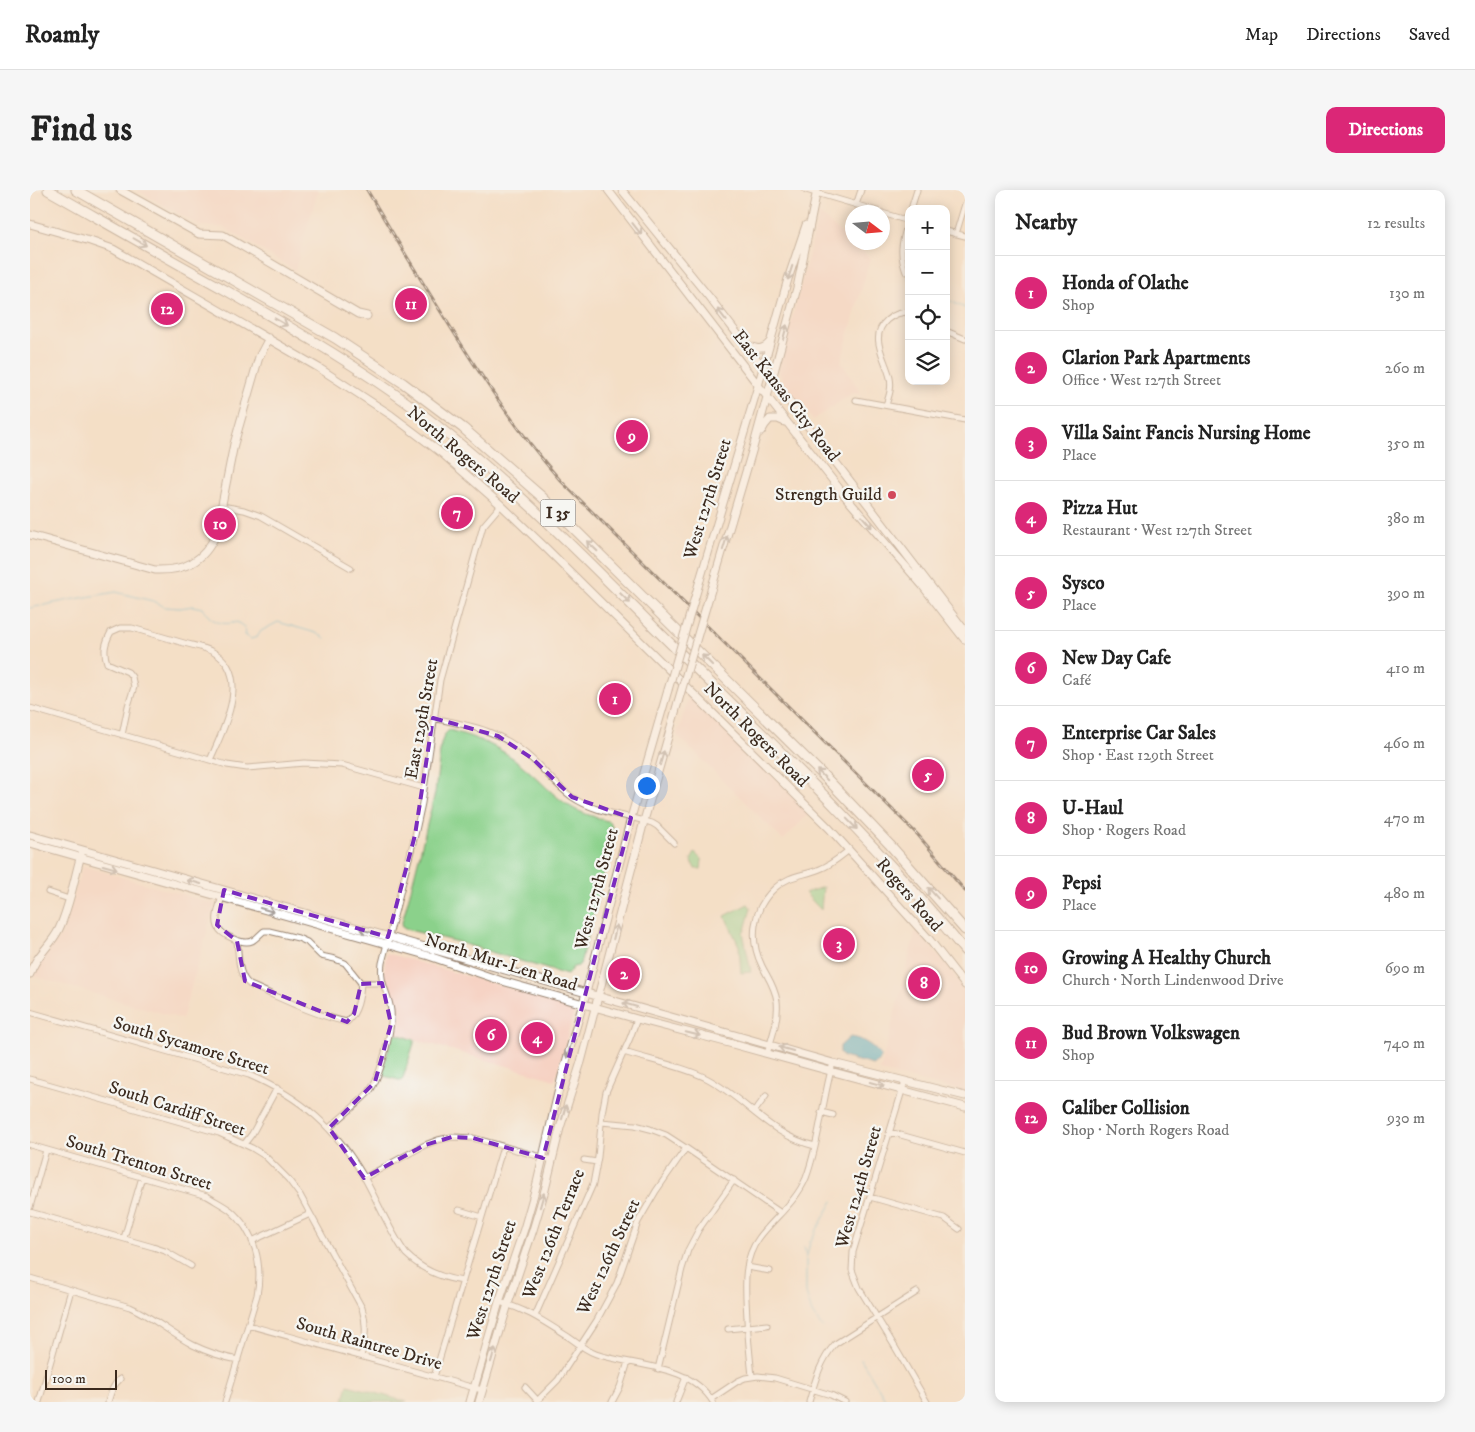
<!DOCTYPE html>
<meta charset="utf-8">
<style>
body{margin:0;font-family:"IM FELL DW Pica",serif;background:#f6f6f6;color:#222}
.controls{position:absolute;right:15px;top:15px;display:grid;overflow:hidden;border-radius:10px;box-shadow:0 2px 12px #0003}
.controls button{width:45px;height:45px;display:grid;place-items:center;padding:0;border:0;border-bottom:1px solid #e0e0e0;background:#fff;color:#222;font:25px sans-serif}
.compass{position:absolute;left:815px;top:15px;width:45px;height:45px;border-radius:50%;background:#fff;box-shadow:0 2px 12px #0003;rotate:106deg}
.scale{position:absolute;left:15px;bottom:12px;width:72px;box-sizing:border-box;padding-left:5px;border:2px solid #3b2a1e;border-top:0;font-size:14px;line-height:18px;white-space:nowrap;color:#3b2a1e;-webkit-text-stroke:4px #f6f6f2;paint-order:stroke}
.you{position:absolute;left:616px;top:595px;width:18px;height:18px;margin:-12px;border:4px solid #fff;border-radius:50%;background:#1a73e8;box-shadow:0 0 0 8px #1a73e833}
.badge{display:grid;place-items:center;width:32px;height:32px;border-radius:50%;background:#db2777;color:#fff;font-size:16px;font-weight:700}
.pin{position:absolute;translate:-50% -50%;border:2px solid #fff;box-shadow:0 1px 5px #0006}
.list{margin:0;padding:0;list-style:none}
h2{display:flex;justify-content:space-between;align-items:center;height:65px;margin:0;padding:0 20px;font-size:21px}
h2 small{font-size:16px;font-weight:400;color:#767676}
.list li{display:grid;grid-template-columns:32px 1fr auto;gap:15px;align-items:center;box-sizing:border-box;height:75px;padding:0 20px;border-top:1px solid #e0e0e0}
.list b{display:block;font-size:19px;white-space:nowrap}
.list p{margin:0;font-size:16px;white-space:nowrap;color:#767676}
.list em{font-size:16px;font-style:normal;color:#767676}
.icon{flex:none;width:28px;height:28px;fill:none;stroke:currentColor;stroke-width:2;stroke-linecap:round;stroke-linejoin:round}
.map{position:relative;flex:none;width:935px;height:1212px;overflow:hidden;border-radius:10px}
header{display:flex;align-items:center;gap:30px;box-sizing:border-box;height:70px;padding:0 25px;background:#fff;border-bottom:1px solid #e0e0e0}
header strong{font-size:24px}
nav{display:flex;gap:28px;margin-inline-start:auto;font-size:18px}
.intro{display:flex;align-items:center;justify-content:space-between;box-sizing:border-box;height:120px;padding:0 30px}
h1{margin:0;font-size:35px}
.button{padding:12px 22px;border-radius:10px;background:#db2777;color:#fff;font-size:18px;font-weight:700}
main{display:flex;gap:30px;padding:0 30px}
aside{flex:1;background:#fff;border-radius:10px;box-shadow:0 2px 12px #0003}
.map>svg:first-child{display:block}
</style>
<header>
<strong>Roamly</strong>
<nav><a>Map</a><a>Directions</a><a>Saved</a></nav>
</header>
<div class="intro"><h1>Find us</h1><a class="button">Directions</a></div>
<main>
<div class="map">
<svg width="935" height="1212" viewBox="0 0 935 1212">
<rect width="100%" height="100%" fill="#f6f6f2"/>
<filter id="ink" filterUnits="userSpaceOnUse"><feTurbulence type="fractalNoise" baseFrequency=".02" numOctaves="2"/><feDisplacementMap in="SourceGraphic" scale="10" xChannelSelector="R" yChannelSelector="G"/><feConvolveMatrix kernelMatrix="1 2 1 2 8 2 1 2 1" color-interpolation-filters="sRGB"/></filter>
<filter id="wash" filterUnits="userSpaceOnUse"><feTurbulence type="fractalNoise" baseFrequency=".0096" numOctaves="4" result="noise"/><feDisplacementMap in="SourceGraphic" scale="20" xChannelSelector="R" yChannelSelector="G"/><feGaussianBlur stdDeviation="1.12" result="paint"/><feColorMatrix in="noise" values="0 0 0 0 0 0 0 0 0 0 0 0 0 0 0 0 0 1.4 0 .05"/><feComposite in="paint" operator="in"/></filter>
<g filter="url(#wash)">
<rect width="100%" height="100%" fill="#f4dfc6"/>
<path fill="#f6d2c3" d="M 107,0 L 288,0 L 265,80 L 193,37 L 170,36 Z
M 789,24 L 840,68 L 811,172 L 832,204 L 822,203 L 783,230 L 753,191 L 749,183 L 749,179 Z
M 660,504 L 780,623 L 753,650 L 647,545 Z
M 53,676 L 185,714 L 152,829 L 4,786 L 13,768 L 32,744 Z
M 886,740 L 921,780 L 935,802 L 935,902 L 850,881 Z
M 356,763 L 539,815 L 544,822 L 525,890 L 363,843 L 365,828 L 363,809 L 355,790 L 354,783 Z"/>
<path fill="#8bd18b" stroke="#637e54" d="M 419,540 C 448,548 471,557 494,577 C 510,590 523,606 541,617 C 552,624 567,627 580,632 L 584,642 L 584,646 L 550,774 L 548,776 L 543,777 L 537,785 L 428,752 L 375,739 L 371,736 L 381,699 L 405,603 L 411,554 L 414,545 Z
M 665,663 L 672,670 L 671,679 L 665,679 L 661,670 Z
M 793,697 L 791,720 L 775,703 Z
M 718,714 L 721,718 L 715,740 L 713,742 L 721,782 L 711,783 L 709,756 L 695,726 Z
M 363,843 L 385,850 L 372,891 L 351,885 Z
M 318,1195 L 377,1212 L 313,1212 Z"/>
<path fill="#43a9c3" stroke="#3f6a70" d="M 820,847 C 832,848 844,856 851,866 L 849,872 L 843,875 L 813,867 L 810,863 L 810,856 Z"/>
<g fill="none" stroke-linecap="round" stroke-linejoin="round">
<path stroke="#43a9c3" stroke-width="1" d="M 877,88 L 879,89
M 916,109 L 935,118
M 0,418 L 39,410 L 86,402 L 123,411 L 135,417 L 150,418 L 163,416 L 172,418 C 181,432 192,436 207,432 L 214,437 L 215,445 L 221,449 L 227,447 L 231,441 L 248,432 L 286,443 L 295,448
M 774,1057 L 776,1064
M 792,1137 L 782,1123 L 776,1103 L 776,1070 L 780,1052 L 803,1011
M 831,1169 L 857,1212"/>
</g>
</g>
<g filter="url(#ink)">
<g fill="none" stroke-linecap="round" stroke-linejoin="round">
<defs>
<path id="street" d="M 776,0 L 851,22
M 826,15 L 831,0
M 881,19 L 887,0
M 852,23 L 879,31
M 916,41 L 935,46
M 926,44 L 935,14
M 876,82 C 868,61 873,49 879,28
M 916,141 L 935,149
M 826,210 L 935,230
M 856,215 C 859,206 862,198 860,188 C 856,169 838,147 857,130 C 864,124 870,122 879,122
M 192,316 L 214,320 L 231,326 L 321,378
M 0,518 L 197,575 L 217,578 L 274,573 L 312,575 L 394,598
M 403,528 C 444,536 472,541 503,570 C 516,582 528,597 542,607 C 565,623 596,625 622,633 L 627,636 L 644,653
M 92,545 L 98,516 L 104,497 L 102,487 L 98,482 L 77,473 C 73,461 75,453 81,442 L 90,438 L 102,438 C 119,443 137,448 154,453 C 164,456 174,457 183,462 C 223,484 193,540 180,570
M 18,702 L 39,709
M 192,706 C 190,714 184,728 188,737 C 191,745 213,755 222,751 C 226,749 230,744 234,741 L 239,741 L 268,748 L 277,752 L 291,766 L 305,769 L 315,773 L 331,793 L 352,793
M 207,751 C 209,766 207,785 220,795 C 251,808 283,825 317,832 C 328,822 330,807 331,793
M 0,822 L 219,885 C 272,908 305,937 334,987 C 348,1012 359,1040 376,1064 C 392,1080 411,1088 433,1091
M 594,862 C 622,871 653,876 678,889 C 717,910 739,945 785,956
M 737,864 C 742,847 749,829 747,811 C 745,797 738,788 732,776 C 719,750 722,719 745,698 C 759,685 773,686 790,679 C 801,675 810,667 819,660
M 0,889 L 189,943 L 222,958 L 235,966 L 258,989 L 270,1005 L 332,1118 C 337,1135 336,1148 331,1166
M 875,891 L 823,1062 L 822,1080 L 829,1098 L 865,1157 L 897,1212
M 724,922 L 736,906
M 791,922 L 803,925
M 571,932 L 605,935 L 620,939 L 636,945 L 656,958 L 751,1023
M 299,938 C 312,926 327,915 339,902 C 350,888 363,839 361,821 C 359,803 349,794 352,773 L 385,645 L 392,613 L 410,490 L 453,336 L 471,315
M 860,942 L 935,963
M 215,953 L 222,944 L 247,898
M 0,955 L 177,1006 C 185,1011 193,1015 200,1020 C 225,1041 233,1074 227,1105 L 195,1212
M 554,970 L 567,972
M 334,988 L 395,955 L 408,950 L 422,947 L 443,948 L 522,970
M 840,1007 L 914,1028 L 929,1039
M 0,1017 L 16,960
M 429,1020 L 452,1027
M 0,1022 L 123,1057 L 135,1061 L 161,1076
M 94,1048 L 112,987
M 222,1051 L 280,1024
M 717,1077 L 740,1081
M 0,1088 L 100,1117 C 123,1127 141,1144 163,1155 C 177,1162 193,1167 208,1170
M 469,1112 C 497,1119 516,1133 540,1148 C 548,1154 557,1161 566,1164 C 605,1177 659,1173 683,1212
M 505,1126 L 563,994 L 568,967 L 572,923 L 576,902 L 600,848 L 607,829
M 218,1135 L 452,1200
M 698,1139 L 737,1135
M 628,1179 L 652,1079 L 658,1060 L 669,1039 L 704,990
M 722,1186 C 720,1167 718,1148 717,1129 C 716,1102 711,1072 729,1048 C 744,1028 766,1012 776,988 C 790,951 792,910 803,873
M 404,1187 L 473,957
M 495,1197 L 508,1211
M 681,1209 L 708,1191 L 715,1188 L 728,1186 L 745,1188 L 801,1205 L 815,1212
M 9,1212 L 41,1100
M 78,1212 C 81,1203 82,1196 90,1189
M 506,1212 L 528,1190 L 567,1130 L 587,1093 L 608,1032 L 626,1001 L 656,958
M 582,1212 L 590,1197 L 598,1172
M 646,1212 L 656,1187
M 779,1212 C 785,1191 790,1171 805,1154 L 887,1102"/>
<path id="secondary" d="M 90,0 L 169,44 L 193,45 L 328,124 L 337,126
M 578,0 L 745,217 L 819,311 L 892,395 L 935,450
M 592,0 L 679,107 L 935,441
M 0,34 L 60,51 L 83,59 L 289,178 L 361,225 L 414,265 L 471,315 L 517,359 L 799,638 L 899,749 L 935,795
M 717,155 C 726,159 733,161 740,152
M 731,242 L 735,235 L 740,229 L 748,229 L 755,232
M 0,345 L 125,380 C 154,381 174,372 186,344 L 204,254 L 229,167 L 239,148
M 670,390 L 728,196 L 758,89 L 776,35
M 681,400 L 723,258 L 767,98 L 787,0
M 0,645 L 803,873 L 935,906
M 0,653 L 399,766 L 472,791 L 607,829 L 688,850 L 800,881 L 935,917
M 0,784 C 5,766 21,756 29,739 C 40,716 44,689 51,665
M 440,1212 L 469,1112 L 494,1039 L 506,997 L 532,886 L 556,803 L 601,628 L 638,500
M 449,1212 L 478,1114 L 503,1040 L 515,1000 L 530,938 L 551,872 L 614,631 L 648,512"/>
<path id="highway" d="M 18,0 C 78,34 137,68 197,101 C 253,133 309,165 362,202 C 466,275 553,367 643,456 C 744,555 846,652 935,761
M 46,0 L 305,148 L 373,193 L 433,238 L 512,307 L 801,593 L 860,655 L 935,740"/>
</defs>
<use href="#street" stroke="#988472" stroke-width="7"/>
<use href="#secondary" stroke="#988472" stroke-width="9"/>
<use href="#highway" stroke="#988472" stroke-width="11"/>
<use href="#street" stroke="#fff" stroke-width="5"/>
<use href="#secondary" stroke="#fff" stroke-width="7"/>
<use href="#highway" stroke="#fff" stroke-width="9"/>
<defs>
<path id="rail" d="M 337,0 C 363,44 389,87 416,130 C 451,186 487,241 530,290 L 888,645 L 935,701"/>
</defs>
<use href="#rail" stroke="#3b2a1e" stroke-width="3"/>
<use href="#rail" stroke="#f6f6f2" stroke-width="1" stroke-dasharray="4" stroke-linecap="butt"/>
<defs>
<path id="secondary-bridge" d="M 638,500 L 670,390
M 648,512 L 681,400"/>
</defs>
<use href="#secondary-bridge" stroke="#988472" stroke-width="9" stroke-linecap="butt"/>
<use href="#secondary-bridge" stroke="#fff" stroke-width="7"/>
</g>
<defs><path id="oneway-shaft" d="M-6 0H5M1.5-3L5.5 0L1.5 3" fill="none" stroke-width="1.6" stroke-linecap="round" stroke-linejoin="round" transform="scale(1.25)"/></defs>
<g stroke="#a79f9a">
<use href="#oneway-shaft" transform="translate(607 39) rotate(52)"/>
<use href="#oneway-shaft" transform="translate(110 52) rotate(30)"/>
<use href="#oneway-shaft" transform="translate(760 83) rotate(108)"/>
<use href="#oneway-shaft" transform="translate(692 125) rotate(-128)"/>
<use href="#oneway-shaft" transform="translate(251 132) rotate(30)"/>
<use href="#oneway-shaft" transform="translate(755 142) rotate(-75)"/>
<use href="#oneway-shaft" transform="translate(837 332) rotate(49)"/>
<use href="#oneway-shaft" transform="translate(695 353) rotate(-73)"/>
<use href="#oneway-shaft" transform="translate(562 356) rotate(-136)"/>
<use href="#oneway-shaft" transform="translate(595 408) rotate(45)"/>
<use href="#oneway-shaft" transform="translate(677 470) rotate(-135)"/>
<use href="#oneway-shaft" transform="translate(632 568) rotate(-74)"/>
<use href="#oneway-shaft" transform="translate(792 585) rotate(-135)"/>
<use href="#oneway-shaft" transform="translate(822 634) rotate(46)"/>
<use href="#oneway-shaft" transform="translate(80 677) rotate(15)"/>
<use href="#oneway-shaft" transform="translate(164 692) rotate(-164)"/>
<use href="#oneway-shaft" transform="translate(903 703) rotate(-132)"/>
<use href="#oneway-shaft" transform="translate(237 720) rotate(16)"/>
<use href="#oneway-shaft" transform="translate(337 741) rotate(-164)"/>
<use href="#oneway-shaft" transform="translate(585 742) rotate(-76)"/>
<use href="#oneway-shaft" transform="translate(600 815) rotate(-164)"/>
<use href="#oneway-shaft" transform="translate(663 844) rotate(13)"/>
<use href="#oneway-shaft" transform="translate(756 859) rotate(-164)"/>
<use href="#oneway-shaft" transform="translate(539 861) rotate(106)"/>
<use href="#oneway-shaft" transform="translate(847 894) rotate(15)"/>
<use href="#oneway-shaft" transform="translate(534 922) rotate(-74)"/>
<use href="#oneway-shaft" transform="translate(512 1010) rotate(-74)"/>
<use href="#oneway-shaft" transform="translate(463 1165) rotate(-74)"/>
</g>
</g>
<path d="M0 0H935V1212H0ZM 403,528 L 468,546 L 503,569 L 542,607 L 601,628 L 513,968 L 443,948 L 422,947 L 395,955 L 334,988 L 299,938 L 345,892 L 361,834 L 352,793 L 331,794 L 324,824 L 317,832 L 215,791 L 207,751 L 187,735 L 194,700 L 358,747 L 385,645 Z" fill="#f4dfc6" fill-opacity=".55" fill-rule="evenodd"/>
<path fill="none" stroke="#7b2cbf" stroke-width="4" stroke-dasharray="10 6" stroke-linejoin="round" d="M 403,528 L 468,546 L 503,569 L 542,607 L 601,628 L 513,968 L 443,948 L 422,947 L 395,955 L 334,988 L 299,938 L 345,892 L 361,834 L 352,793 L 331,794 L 324,824 L 317,832 L 215,791 L 207,751 L 187,735 L 194,700 L 358,747 L 385,645 Z"/>
<circle fill="#d1495b" stroke="#f6f6f2" stroke-width="2" cx="862" cy="305" r="5"/>
<g text-anchor="middle" dominant-baseline="central" stroke-width="4.5" stroke-linejoin="round" paint-order="stroke">
<rect fill="#f6f6f2" stroke="#73675e" stroke-width="1" x="510.5" y="309.5" width="35" height="27" rx="4"/>
<g font-size="16" font-weight="bold" fill="#3b2a1e">
<text x="528" y="323">I 35</text>
</g>
<g font-size="18" fill="#3b2a1e" stroke="#f6f6f2">
<text transform="translate(756 206) rotate(52)">East Kansas City Road</text>
<text transform="translate(433 265) rotate(40)">North Rogers Road</text>
<text transform="translate(678 309) rotate(-73)">West 127th Street</text>
<text transform="translate(392 529) rotate(-80)">East 129th Street</text>
<text transform="translate(726 545) rotate(45)">North Rogers Road</text>
<text transform="translate(567 699) rotate(-75)">West 127th Street</text>
<text transform="translate(879 705) rotate(49)">Rogers Road</text>
<text transform="translate(471 773) rotate(17)">North Mur-Len Road</text>
<text transform="translate(161 856) rotate(17)">South Sycamore Street</text>
<text transform="translate(147 919) rotate(18)">South Cardiff Street</text>
<text transform="translate(109 973) rotate(17)">South Trenton Street</text>
<text transform="translate(829 997) rotate(-74)">West 124th Street</text>
<text transform="translate(524 1044) rotate(-68)">West 126th Terrace</text>
<text transform="translate(579 1067) rotate(-65)">West 126th Street</text>
<text transform="translate(462 1090) rotate(-72)">West 127th Street</text>
<text transform="translate(339 1154) rotate(16)">South Raintree Drive</text>
</g>
<g font-size="18" fill="#3b2a1e" stroke="#f6f6f2" text-anchor="end">
<text x="852" y="305">Strength Guild</text>
</g>
</g>
</svg>
<div class="controls">
<button>+</button>
<button>−</button>
<button><svg class="icon" aria-label="locate" viewBox="0 0 24 24"><circle cx="12" cy="12" r="6"/><path d="M12 2v4M12 18v4M2 12h4M18 12h4"/></svg></button>
<button><svg class="icon" aria-label="layers" viewBox="0 0 24 24"><path d="M12 4l9 5-9 5-9-5zM3 14l9 5 9-5"/></svg></button>
</div>
<svg class="compass" viewBox="-18 -18 36 36"><path d="M0-13l5 13h-10z" fill="#e53935"/><path d="M0 13l5-13h-10z" fill="#767676"/></svg>
<div class="scale">100 m</div>
<div class="you"></div>
<div class="pin badge" style="left:585px;top:509px">1</div>
<div class="pin badge" style="left:594px;top:784px">2</div>
<div class="pin badge" style="left:809px;top:754px">3</div>
<div class="pin badge" style="left:507px;top:848px">4</div>
<div class="pin badge" style="left:898px;top:585px">5</div>
<div class="pin badge" style="left:461px;top:845px">6</div>
<div class="pin badge" style="left:427px;top:323px">7</div>
<div class="pin badge" style="left:894px;top:793px">8</div>
<div class="pin badge" style="left:602px;top:246px">9</div>
<div class="pin badge" style="left:190px;top:334px">10</div>
<div class="pin badge" style="left:381px;top:114px">11</div>
<div class="pin badge" style="left:137px;top:119px">12</div>
</div>
<aside>
<h2>Nearby<small>12 results</small></h2>
<ul class="list">
<li><span class="badge">1</span><div><b>Honda of Olathe</b><p>Shop</p></div><em>130 m</em></li>
<li><span class="badge">2</span><div><b>Clarion Park Apartments</b><p>Office · West 127th Street</p></div><em>260 m</em></li>
<li><span class="badge">3</span><div><b>Villa Saint Fancis Nursing Home</b><p>Place</p></div><em>350 m</em></li>
<li><span class="badge">4</span><div><b>Pizza Hut</b><p>Restaurant · West 127th Street</p></div><em>380 m</em></li>
<li><span class="badge">5</span><div><b>Sysco</b><p>Place</p></div><em>390 m</em></li>
<li><span class="badge">6</span><div><b>New Day Cafe</b><p>Café</p></div><em>410 m</em></li>
<li><span class="badge">7</span><div><b>Enterprise Car Sales</b><p>Shop · East 129th Street</p></div><em>460 m</em></li>
<li><span class="badge">8</span><div><b>U-Haul</b><p>Shop · Rogers Road</p></div><em>470 m</em></li>
<li><span class="badge">9</span><div><b>Pepsi</b><p>Place</p></div><em>480 m</em></li>
<li><span class="badge">10</span><div><b>Growing A Healthy Church</b><p>Church · North Lindenwood Drive</p></div><em>690 m</em></li>
<li><span class="badge">11</span><div><b>Bud Brown Volkswagen</b><p>Shop</p></div><em>740 m</em></li>
<li><span class="badge">12</span><div><b>Caliber Collision</b><p>Shop · North Rogers Road</p></div><em>930 m</em></li>
</ul>
</aside>
</main>
